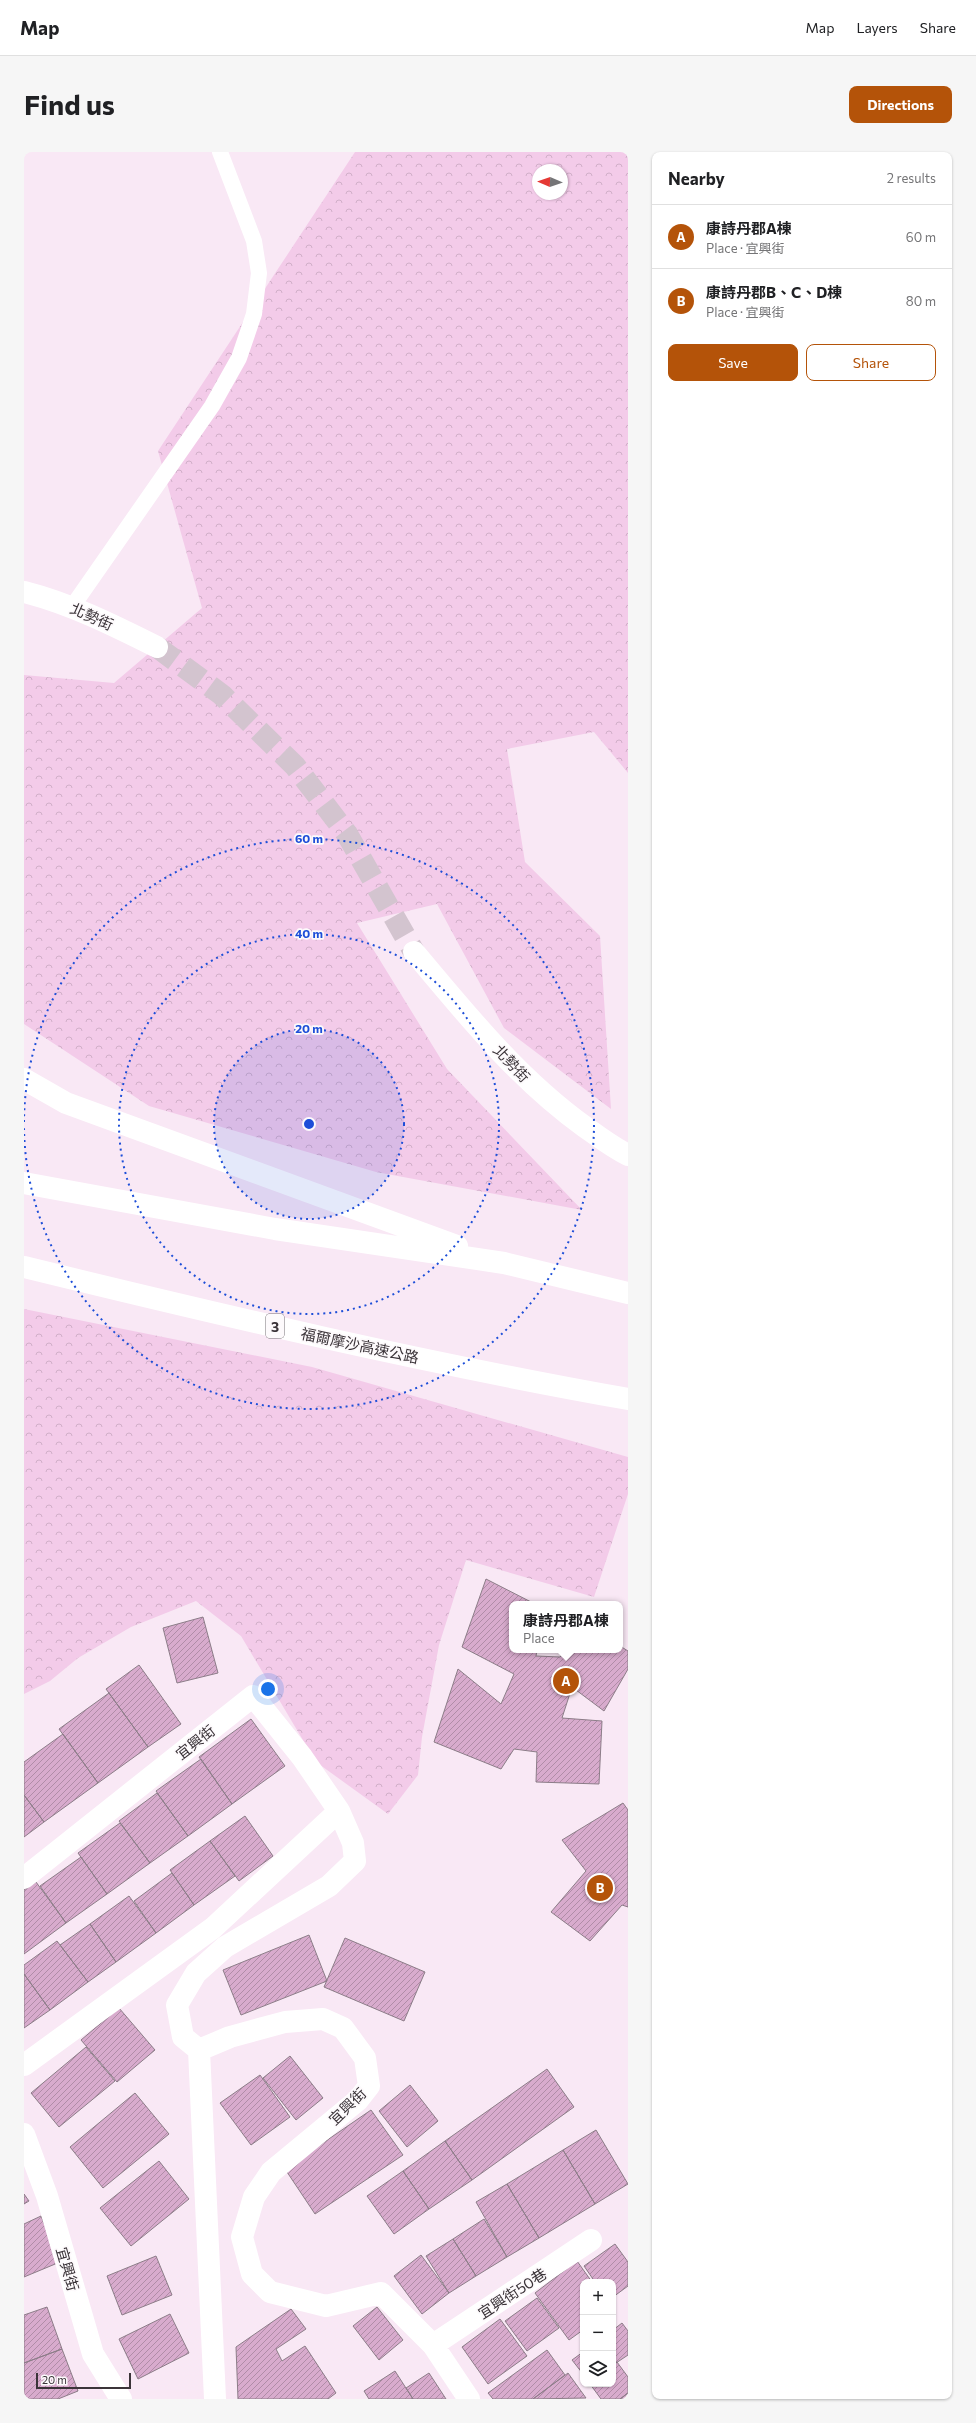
<!DOCTYPE html>
<meta charset="utf-8">
<style>
body{margin:0;font-family:Commissioner,"Noto Sans TC",sans-serif;background:#f6f6f6;color:#202124}
.controls{position:absolute;right:12px;bottom:12px;display:grid;overflow:hidden;border-radius:8px;box-shadow:0 1px 3px #0004}
.controls button{width:36px;height:36px;display:grid;place-items:center;padding:0;border:0;border-bottom:1px solid #e0e0e0;background:#fff;color:#202124;font:20px sans-serif}
.compass{position:absolute;left:508px;top:12px;width:36px;height:36px;border-radius:50%;background:#fff;box-shadow:0 1px 3px #0004;rotate:272deg}
.scale{position:absolute;left:12px;bottom:10px;width:95px;box-sizing:border-box;padding-left:4px;border:2px solid #3b3439;border-top:0;font-size:11px;line-height:14px;white-space:nowrap;color:#3b3439;-webkit-text-stroke:3px #fdfafc;paint-order:stroke}
.you{position:absolute;left:244px;top:1537px;width:14px;height:14px;margin:-10px;border:3px solid #fff;border-radius:50%;background:#1a73e8;box-shadow:0 0 0 6px #1a73e833}
.badge{display:grid;place-items:center;width:26px;height:26px;border-radius:50%;background:#b45309;color:#fff;font-size:13px;font-weight:700}
.pin{position:absolute;translate:-50% -50%;border:2px solid #fff;box-shadow:0 1px 4px #0006}
.popup{position:absolute;left:485px;top:1449px;width:114px;height:52px;box-sizing:border-box;display:grid;place-content:center;border-radius:8px;background:#fff;filter:drop-shadow(0 1px 3px #0005);font-size:13px;white-space:nowrap;color:#757577}
.popup b{font-size:15px;color:#202124}
.popup::after{content:'';position:absolute;left:50%;top:100%;margin-left:-8px;border:8px solid transparent;border-top-color:#fff}
.list{margin:0;padding:0;list-style:none}
h2{display:flex;justify-content:space-between;align-items:center;height:52px;margin:0;padding:0 16px;font-size:17px}
h2 small{font-size:13px;font-weight:400;color:#757577}
.list li{display:grid;grid-template-columns:26px 1fr auto;gap:12px;align-items:center;box-sizing:border-box;height:64px;padding:0 16px;border-top:1px solid #e0e0e0}
.list b{display:block;font-size:15px;white-space:nowrap}
.list p{margin:0;font-size:13px;white-space:nowrap;color:#757577}
.list em{font-size:13px;font-style:normal;color:#757577}
.actions{display:flex;gap:8px;padding:12px 16px}
.actions a{flex:1;padding:9px 0;border:1px solid #b45309;border-radius:8px;text-align:center;font-size:14px;color:#b45309}
.actions .main{background:#b45309;color:#fff}
.icon{flex:none;width:22px;height:22px;fill:none;stroke:currentColor;stroke-width:2;stroke-linecap:round;stroke-linejoin:round}
.map{position:relative;flex:none;width:604px;height:2247px;overflow:hidden;border-radius:8px}
header{display:flex;align-items:center;gap:24px;box-sizing:border-box;height:56px;padding:0 20px;background:#fff;border-bottom:1px solid #e0e0e0}
header strong{font-size:19px}
nav{display:flex;gap:22px;margin-inline-start:auto;font-size:14px}
.intro{display:flex;align-items:center;justify-content:space-between;box-sizing:border-box;height:96px;padding:0 24px}
h1{margin:0;font-size:28px}
.button{padding:10px 18px;border-radius:8px;background:#b45309;color:#fff;font-size:14px;font-weight:700}
main{display:flex;gap:24px;padding:0 24px}
aside{flex:1;background:#fff;border-radius:8px;box-shadow:0 1px 3px #0004}
.map>svg:first-child{display:block}
</style>
<header>
<strong>Map</strong>
<nav><a>Map</a><a>Layers</a><a>Share</a></nav>
</header>
<div class="intro"><h1>Find us</h1><a class="button">Directions</a></div>
<main>
<div class="map">
<svg width="604" height="2247" viewBox="0 0 604 2247">
<defs>
<pattern id="forest-crowns" width="20" height="18" patternUnits="userSpaceOnUse"><rect width="20" height="18" fill="#f3cbe9"/><path d="M2 6a3 3 0 1 1 6 0M12 15a3 3 0 1 1 6 0" fill="none" stroke="#d1afc9"/></pattern>
<pattern id="building-hatch" width="6" height="6" patternUnits="userSpaceOnUse"><rect width="6" height="6" fill="#d8abcd"/><path d="M-1 1l2-2M0 6l6-6M5 7l2-2" fill="none" stroke="#b08ca7"/></pattern>
</defs>
<rect width="100%" height="100%" fill="#f9e8f5"/>
<path fill="url(#forest-crowns)" fill-rule="evenodd" d="M 331,0 L 604,0 L 604,621 L 570,580 L 483,597 L 501,710 L 576,784 L 587,957 L 480,876 L 413,752 L 333,771 L 423,917 L 558,1058 L 352,1020 L 125,954 L 0,872 L 0,523 L 90,531 L 178,456 L 134,299 ZM 514,18 L 538,18 L 538,42 L 514,42 Z
M 0,1157 L 288,1215 L 604,1305 L 604,1342 L 570,1445 L 442,1408 L 415,1493 L 398,1585 L 394,1623 L 364,1662 L 292,1610 L 217,1484 L 172,1449 L 107,1475 L 54,1506 L 26,1529 L 0,1542 Z"/>
<path fill="url(#building-hatch)" stroke="#8c7d88" d="M 462,1427 L 511,1452 L 488,1452 L 488,1498 L 513,1498 L 512,1504 L 536,1505 L 542,1498 L 596,1498 L 596,1494 L 604,1499 L 604,1517 L 580,1559 L 548,1535 L 538,1566 L 578,1569 L 575,1632 L 512,1630 L 513,1600 L 490,1597 L 477,1617 L 410,1590 L 434,1517 L 477,1552 L 490,1522 L 438,1495 Z
M 179,1465 L 194,1521 L 153,1531 L 139,1476 Z
M 115,1513 L 157,1572 L 124,1595 L 82,1537 Z
M 85,1541 L 124,1595 L 74,1631 L 35,1577 Z
M 227,1567 L 261,1614 L 208,1652 L 175,1605 Z
M 39,1582 L 74,1631 L 20,1670 L 0,1643 L 0,1610 Z
M 177,1607 L 208,1652 L 164,1684 L 132,1639 Z
M 133,1641 L 164,1684 L 126,1711 L 95,1669 Z
M 0,1643 L 20,1670 L 0,1685 Z
M 599,1651 L 604,1658 L 604,1755 L 598,1753 L 566,1789 L 527,1760 L 562,1719 L 538,1688 Z
M 221,1664 L 249,1704 L 215,1729 L 186,1689 Z
M 96,1671 L 126,1711 L 83,1742 L 54,1701 Z
M 186,1689 L 211,1724 L 170,1753 L 146,1718 Z
M 57,1705 L 83,1742 L 42,1771 L 16,1734 Z
M 148,1721 L 170,1753 L 132,1781 L 110,1749 Z
M 12,1730 L 42,1771 L 0,1802 L 0,1738 Z
M 105,1744 L 132,1781 L 92,1810 L 66,1772 Z
M 66,1772 L 92,1810 L 64,1830 L 36,1793 Z
M 285,1783 L 303,1829 L 217,1863 L 199,1818 Z
M 321,1786 L 401,1820 L 380,1869 L 300,1835 Z
M 33,1789 L 64,1830 L 26,1858 L 0,1822 L 0,1813 Z
M 0,1822 L 26,1858 L 0,1876 Z
M 95,1856 L 131,1898 L 93,1930 L 57,1888 Z
M 62,1895 L 91,1929 L 35,1975 L 7,1941 Z
M 266,1904 L 299,1946 L 272,1968 L 239,1926 Z
M 523,1917 L 550,1955 L 448,2028 L 421,1989 Z
M 236,1923 L 266,1965 L 227,1993 L 196,1951 Z
M 386,1933 L 414,1969 L 383,1995 L 355,1959 Z
M 111,1941 L 145,1982 L 79,2036 L 46,1995 Z
M 347,1958 L 379,2003 L 291,2062 L 261,2017 Z
M 572,1978 L 604,2032 L 571,2052 L 539,1998 Z
M 421,1989 L 448,2028 L 405,2057 L 379,2019 Z
M 539,1998 L 571,2052 L 515,2086 L 483,2032 Z
M 135,2009 L 165,2047 L 107,2094 L 76,2056 Z
M 379,2019 L 405,2057 L 370,2082 L 343,2044 Z
M 483,2032 L 515,2086 L 483,2105 L 452,2050 Z
M 0,2042 L 5,2049 L 0,2052 Z
M 17,2064 L 36,2110 L 0,2125 L 0,2072 Z
M 460,2067 L 483,2105 L 452,2124 L 429,2087 Z
M 429,2087 L 452,2124 L 425,2141 L 402,2104 Z
M 591,2092 L 604,2110 L 604,2134 L 589,2145 L 589,2130 L 571,2130 L 560,2114 Z
M 397,2103 L 425,2141 L 398,2162 L 370,2124 Z
M 132,2104 L 148,2143 L 98,2163 L 83,2124 Z
M 553,2109 L 568,2130 L 559,2130 L 559,2178 L 545,2188 L 511,2141 Z
M 513,2146 L 535,2176 L 503,2199 L 481,2169 Z
M 23,2155 L 38,2197 L 0,2211 L 0,2163 Z
M 353,2155 L 379,2188 L 355,2208 L 329,2174 Z
M 267,2157 L 282,2177 L 252,2197 L 258,2209 L 281,2194 L 312,2241 L 304,2247 L 214,2247 L 212,2195 Z
M 146,2162 L 165,2201 L 114,2227 L 95,2187 Z
M 476,2167 L 503,2204 L 464,2232 L 438,2195 Z
M 598,2171 L 604,2179 L 604,2203 L 589,2213 L 589,2178 Z
M 38,2197 L 54,2239 L 34,2247 L 0,2247 L 0,2211 Z
M 523,2198 L 541,2223 L 509,2247 L 469,2247 L 464,2241 Z
M 559,2200 L 559,2222 L 548,2208 Z
M 593,2210 L 604,2225 L 604,2241 L 596,2247 L 577,2247 L 566,2232 L 589,2232 L 589,2213 Z
M 371,2219 L 389,2247 L 345,2247 L 340,2239 Z
M 405,2221 L 422,2247 L 389,2247 L 382,2236 Z
M 544,2221 L 562,2246 L 509,2247 Z
M 604,2241 L 604,2247 L 596,2247 Z"/>
<g fill="none" stroke-linecap="round" stroke-linejoin="round">
<path stroke="#d3c4cf" stroke-width="22" stroke-dasharray="22 11" stroke-linecap="butt" d="M 133,495 L 198,543 L 271,614 L 323,682 L 390,800"/>
<path stroke="#fff" stroke-width="16" d="M 48,455 L 188,254 L 215,206 L 230,162 L 235,121 L 230,89 L 196,0"/>
<path stroke="#fff" stroke-width="22" d="M 0,440 C 47,452 89,473 133,495
M 390,800 C 442,862 494,927 561,975 C 575,985 588,995 604,1003
M 315,1659 L 329,1691 L 331,1709 L 305,1734 L 201,1795 L 172,1821 L 153,1853 L 159,1885 L 175,1898 L 206,1885 L 261,1870 L 299,1867 L 319,1876 L 341,1906 L 345,1934 L 334,1948 L 247,2020 L 230,2045 L 218,2085 L 228,2122 L 246,2140 L 302,2154 L 357,2141 L 409,2193 L 445,2247
M 0,1726 L 229,1544 L 278,1605 L 315,1659 L 189,1776 L 0,1913
M 175,1898 L 191,2247
M 0,1982 L 23,2044 L 69,2202 L 97,2247
M 409,2193 L 567,2088"/>
<path stroke="#fff" stroke-width="22" d="M 0,927 L 42,951 L 433,1094
M 0,1031 L 251,1077 L 480,1111 L 604,1141
M 0,1115 C 200,1164 401,1211 604,1247"/>
</g>
<circle cx="285" cy="972" r="95" fill="#1d4ed8" fill-opacity=".12"/>
<g fill="none" stroke="#1d4ed8" stroke-width="2" stroke-dasharray="2 4">
<circle cx="285" cy="972" r="95"/>
<circle cx="285" cy="972" r="190"/>
<path d="M0 970A285 285 0 1 1 0 974"/>
</g>
<g text-anchor="middle" dominant-baseline="central" stroke-width="3.5" stroke-linejoin="round" paint-order="stroke">
<rect fill="#fdfafc" stroke="#756f74" stroke-width="1" x="242" y="1162" width="18" height="24" rx="3"/>
<g font-size="14" font-weight="bold" fill="#3b3439">
<text x="251" y="1174">3</text>
</g>
<g font-size="15" fill="#3b3439" stroke="#fdfafc">
<text transform="translate(68 464) rotate(24)">北勢街</text>
<text transform="translate(488 911) rotate(47)">北勢街</text>
<text transform="translate(336 1193) rotate(12)">福爾摩沙高速公路</text>
<text transform="translate(171 1590) rotate(-38)">宜興街</text>
<text transform="translate(323 1954) rotate(-44)">宜興街</text>
<text transform="translate(44 2117) rotate(74)">宜興街</text>
<text transform="translate(488 2141) rotate(-33)">宜興街50巷</text>
</g>
</g>
<circle cx="285" cy="972" r="6" fill="#1d4ed8" stroke="#fdfafc" stroke-width="2"/>
<g font-size="12" text-anchor="middle" font-weight="bold" fill="#1d4ed8" stroke="#fdfafc" stroke-width="3.5" stroke-linejoin="round" paint-order="stroke">
<text x="285" y="691">60 m</text>
<text x="285" y="786">40 m</text>
<text x="285" y="881">20 m</text>
</g>
</svg>
<div class="controls">
<button>+</button>
<button>−</button>
<button><svg class="icon" aria-label="layers" viewBox="0 0 24 24"><path d="M12 4l9 5-9 5-9-5zM3 14l9 5 9-5"/></svg></button>
</div>
<svg class="compass" viewBox="-18 -18 36 36"><path d="M0-13l5 13h-10z" fill="#e53935"/><path d="M0 13l5-13h-10z" fill="#757577"/></svg>
<div class="scale">20 m</div>
<div class="you"></div>
<div class="pin badge" style="left:542px;top:1529px">A</div>
<div class="popup"><b>康詩丹郡A棟</b>Place</div>
<div class="pin badge" style="left:576px;top:1736px">B</div>
</div>
<aside>
<h2>Nearby<small>2 results</small></h2>
<ul class="list">
<li><span class="badge">A</span><div><b>康詩丹郡A棟</b><p>Place · 宜興街</p></div><em>60 m</em></li>
<li><span class="badge">B</span><div><b>康詩丹郡B、C、D棟</b><p>Place · 宜興街</p></div><em>80 m</em></li>
</ul>
<div class="actions"><a class="main">Save</a><a>Share</a></div>
</aside>
</main>
